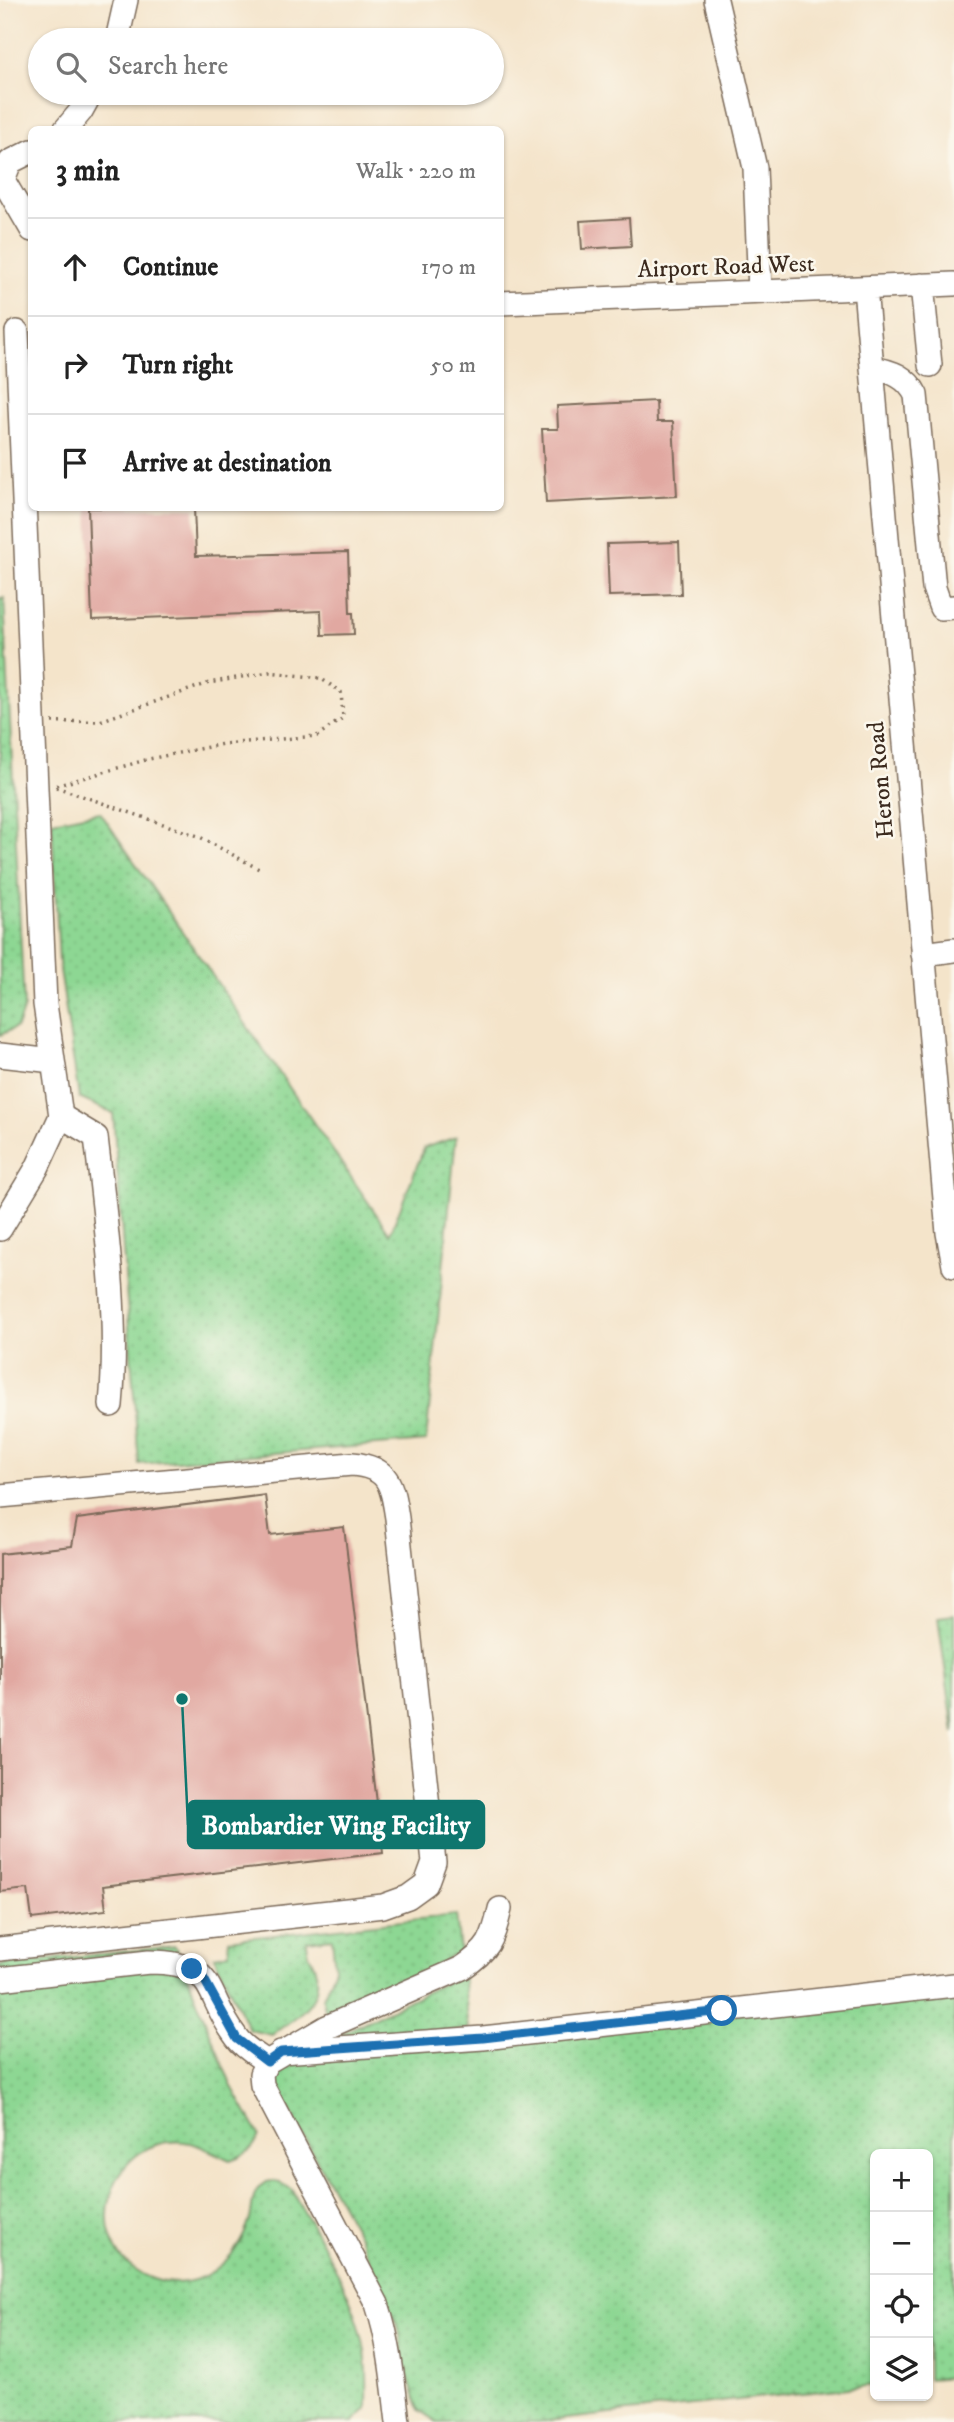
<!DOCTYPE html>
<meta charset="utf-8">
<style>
body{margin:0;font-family:"IM FELL DW Pica",serif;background:#f2f2f2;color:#222}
.controls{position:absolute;right:21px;bottom:21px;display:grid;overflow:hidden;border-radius:10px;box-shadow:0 2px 5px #0004}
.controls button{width:63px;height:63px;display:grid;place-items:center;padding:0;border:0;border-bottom:2px solid #e0e0e0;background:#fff;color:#222;font:35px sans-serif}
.stop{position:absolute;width:21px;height:21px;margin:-16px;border:5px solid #1f6fb2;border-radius:50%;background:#fff}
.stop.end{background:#1f6fb2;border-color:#fff;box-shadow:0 2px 7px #0008}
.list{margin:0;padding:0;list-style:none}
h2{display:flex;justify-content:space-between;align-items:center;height:91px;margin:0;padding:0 28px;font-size:30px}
h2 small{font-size:23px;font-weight:400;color:#767676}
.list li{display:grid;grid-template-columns:46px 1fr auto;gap:21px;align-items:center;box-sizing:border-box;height:98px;padding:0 28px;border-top:2px solid #e0e0e0}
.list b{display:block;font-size:26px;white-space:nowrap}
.list em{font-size:23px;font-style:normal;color:#767676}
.icon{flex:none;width:38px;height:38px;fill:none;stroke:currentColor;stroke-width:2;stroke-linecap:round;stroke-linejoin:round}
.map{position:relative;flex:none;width:954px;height:2422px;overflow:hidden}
.search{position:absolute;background:#fff;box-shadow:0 2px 5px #0004;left:28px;top:28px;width:476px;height:77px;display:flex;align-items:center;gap:18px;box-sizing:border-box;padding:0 24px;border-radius:38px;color:#767676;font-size:26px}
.panel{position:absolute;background:#fff;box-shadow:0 2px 5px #0004;left:28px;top:126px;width:476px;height:385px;border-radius:10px}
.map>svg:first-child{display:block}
</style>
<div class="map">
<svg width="954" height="2422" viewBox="0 0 954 2422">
<defs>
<pattern id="grass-dots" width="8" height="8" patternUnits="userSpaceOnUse" patternTransform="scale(1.75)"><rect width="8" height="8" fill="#8dd793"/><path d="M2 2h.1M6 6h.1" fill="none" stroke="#7bb97e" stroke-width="1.8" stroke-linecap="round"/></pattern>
</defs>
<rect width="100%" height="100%" fill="#fbf7ec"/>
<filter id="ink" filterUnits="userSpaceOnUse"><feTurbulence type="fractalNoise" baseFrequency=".0143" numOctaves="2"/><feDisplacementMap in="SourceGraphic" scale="14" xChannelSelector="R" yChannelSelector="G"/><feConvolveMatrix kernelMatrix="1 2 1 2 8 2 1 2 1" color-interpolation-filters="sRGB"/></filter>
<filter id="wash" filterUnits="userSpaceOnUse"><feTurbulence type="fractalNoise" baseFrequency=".00686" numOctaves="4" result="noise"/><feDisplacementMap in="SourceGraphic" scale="28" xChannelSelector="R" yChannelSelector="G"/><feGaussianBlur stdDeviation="1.57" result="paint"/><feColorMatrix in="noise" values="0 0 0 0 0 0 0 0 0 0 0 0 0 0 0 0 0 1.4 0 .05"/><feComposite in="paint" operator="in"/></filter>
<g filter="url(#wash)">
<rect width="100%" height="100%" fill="#f4e4ca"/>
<path fill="url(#grass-dots)" stroke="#648058" stroke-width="2" d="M 4,598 L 24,1007 L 17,1027 L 0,1035 L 0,599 Z
M 100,812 L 390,1234 L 424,1148 L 456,1137 L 426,1441 L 139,1464 L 113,1113 L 79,1098 L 59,963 L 52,821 Z
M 954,1615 L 954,1733 L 938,1617 Z
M 456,1915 L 461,1960 L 451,1955 L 436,1971 L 327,2021 L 323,1998 L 335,1968 L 332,1938 L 307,1941 C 307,1956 313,1959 316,1972 C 324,2003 293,2018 272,2035 L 249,2030 L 214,1956 L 229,1953 L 228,1940 Z
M 175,1946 L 231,2085 L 259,2135 C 254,2150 245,2155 230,2160 C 217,2155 203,2146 190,2143 C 110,2127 72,2251 153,2279 C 198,2294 237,2262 250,2219 C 253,2207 251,2188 267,2182 C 275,2179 284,2185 291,2189 C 320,2242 359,2298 366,2359 C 368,2375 367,2392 367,2409 L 353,2422 L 0,2422 L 0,1965 Z
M 463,1974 L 469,2029 L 324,2042 Z
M 954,1990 L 954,2377 L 928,2379 L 928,2154 L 875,2154 L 875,2385 L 538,2422 L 437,2422 L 419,2410 L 404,2364 L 399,2329 L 359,2236 L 272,2079 L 276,2068 L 285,2061 Z"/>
<g id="blocks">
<path fill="#e1a8a1" d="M 629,218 L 631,246 L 582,249 L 580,221 Z
M 656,401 L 657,422 L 673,422 L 677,496 L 546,503 L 542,429 L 558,429 L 557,406 Z
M 88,508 L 194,508 L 196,556 L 348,552 L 350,613 L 353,613 L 354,634 L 322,635 L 321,611 L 92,620 Z
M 679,542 L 681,594 L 609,596 L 607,544 Z
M 265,1495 L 270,1535 L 344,1527 L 383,1853 L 103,1886 L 106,1910 L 32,1919 L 28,1889 L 0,1892 L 0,1554 L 72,1546 L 77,1519 Z"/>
</g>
</g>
<g filter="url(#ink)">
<use href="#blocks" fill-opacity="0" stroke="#7c6b5a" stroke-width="2"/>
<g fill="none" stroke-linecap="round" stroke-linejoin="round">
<defs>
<path id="minor" d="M 716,0 L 755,168 L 760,292
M 117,40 L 126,0
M 65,130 L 81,111 L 91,93
M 32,151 L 10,162 L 3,180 L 32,230
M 922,285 L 930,365
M 865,288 L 948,1233 L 954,1266
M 500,303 L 954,284
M 872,368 C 892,371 907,377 916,395 L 934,588 L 941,608 L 954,607
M 923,954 L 954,950
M 0,1055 L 53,1061
M 61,1116 L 96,1137 C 106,1225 119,1316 111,1405
M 0,1229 L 37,1168 L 61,1116 L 45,1004 L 17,332
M 0,1496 L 352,1464 C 390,1467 392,1486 397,1518 L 434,1862 L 426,1884 L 408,1897 L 383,1906 L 0,1949
M 0,1979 L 149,1962 C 220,1962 203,1994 237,2038 C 244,2048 257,2055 267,2062 L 327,2027 L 462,1968 C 489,1950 493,1940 500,1909
M 281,2052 L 483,2038 L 954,1985
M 267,2062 L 261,2074 L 262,2085 L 377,2304 C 390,2343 393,2381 398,2422"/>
</defs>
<use href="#minor" stroke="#7c6b5a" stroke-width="26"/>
<path stroke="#7c6b5a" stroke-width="3.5" stroke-dasharray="2 5" stroke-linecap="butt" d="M 52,722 L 100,721 L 209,683 L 269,672 L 320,678 L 341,692 L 343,718 L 317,736 L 223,744 L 149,759 L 55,786
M 56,787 L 198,836 L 259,869"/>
<use href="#minor" stroke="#fff" stroke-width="23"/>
</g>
</g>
<g fill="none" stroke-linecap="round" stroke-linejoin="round" filter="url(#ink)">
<path stroke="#1f6fb2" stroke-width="9" d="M 192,1969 L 204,1979 L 237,2039 L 267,2062 L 281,2052 L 483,2038 L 722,2011"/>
</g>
<g text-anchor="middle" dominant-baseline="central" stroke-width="5" stroke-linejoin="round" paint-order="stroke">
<g font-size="24" fill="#3b2a1e" stroke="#fbf7ec">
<text transform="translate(726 267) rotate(-2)">Airport Road West</text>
<text transform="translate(881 780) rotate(-95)">Heron Road</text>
</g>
</g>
<path fill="none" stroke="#0f766e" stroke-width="2.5" d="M182 1699L188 1825"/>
<circle fill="#0f766e" stroke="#fbf7ec" stroke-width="2.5" cx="182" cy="1699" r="7"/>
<rect fill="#0f766e" stroke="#0f766e" stroke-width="2.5" x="188" y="1801" width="296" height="47" rx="7"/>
<g font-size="26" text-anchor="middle" font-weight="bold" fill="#fff">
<text x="336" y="1834">Bombardier Wing Facility</text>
</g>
</svg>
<div class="controls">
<button>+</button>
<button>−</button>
<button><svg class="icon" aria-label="locate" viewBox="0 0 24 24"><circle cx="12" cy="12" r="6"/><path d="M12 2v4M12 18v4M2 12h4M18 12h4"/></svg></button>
<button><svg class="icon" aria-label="layers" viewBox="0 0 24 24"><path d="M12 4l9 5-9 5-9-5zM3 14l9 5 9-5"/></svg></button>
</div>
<div class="stop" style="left:722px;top:2011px"></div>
<div class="stop end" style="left:192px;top:1969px"></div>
<div class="search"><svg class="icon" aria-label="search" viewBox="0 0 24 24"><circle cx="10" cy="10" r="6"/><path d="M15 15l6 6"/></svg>Search here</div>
<section class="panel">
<h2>3 min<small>Walk · 220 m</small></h2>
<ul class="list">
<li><svg class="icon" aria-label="ahead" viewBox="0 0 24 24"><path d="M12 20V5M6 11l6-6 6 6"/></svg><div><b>Continue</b></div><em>170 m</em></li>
<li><svg class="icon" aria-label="right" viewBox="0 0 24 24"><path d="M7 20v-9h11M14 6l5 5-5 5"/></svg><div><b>Turn right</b></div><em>50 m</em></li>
<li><svg class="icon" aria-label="arrive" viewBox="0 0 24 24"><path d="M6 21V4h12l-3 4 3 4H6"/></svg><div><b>Arrive at destination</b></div></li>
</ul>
</section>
</div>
